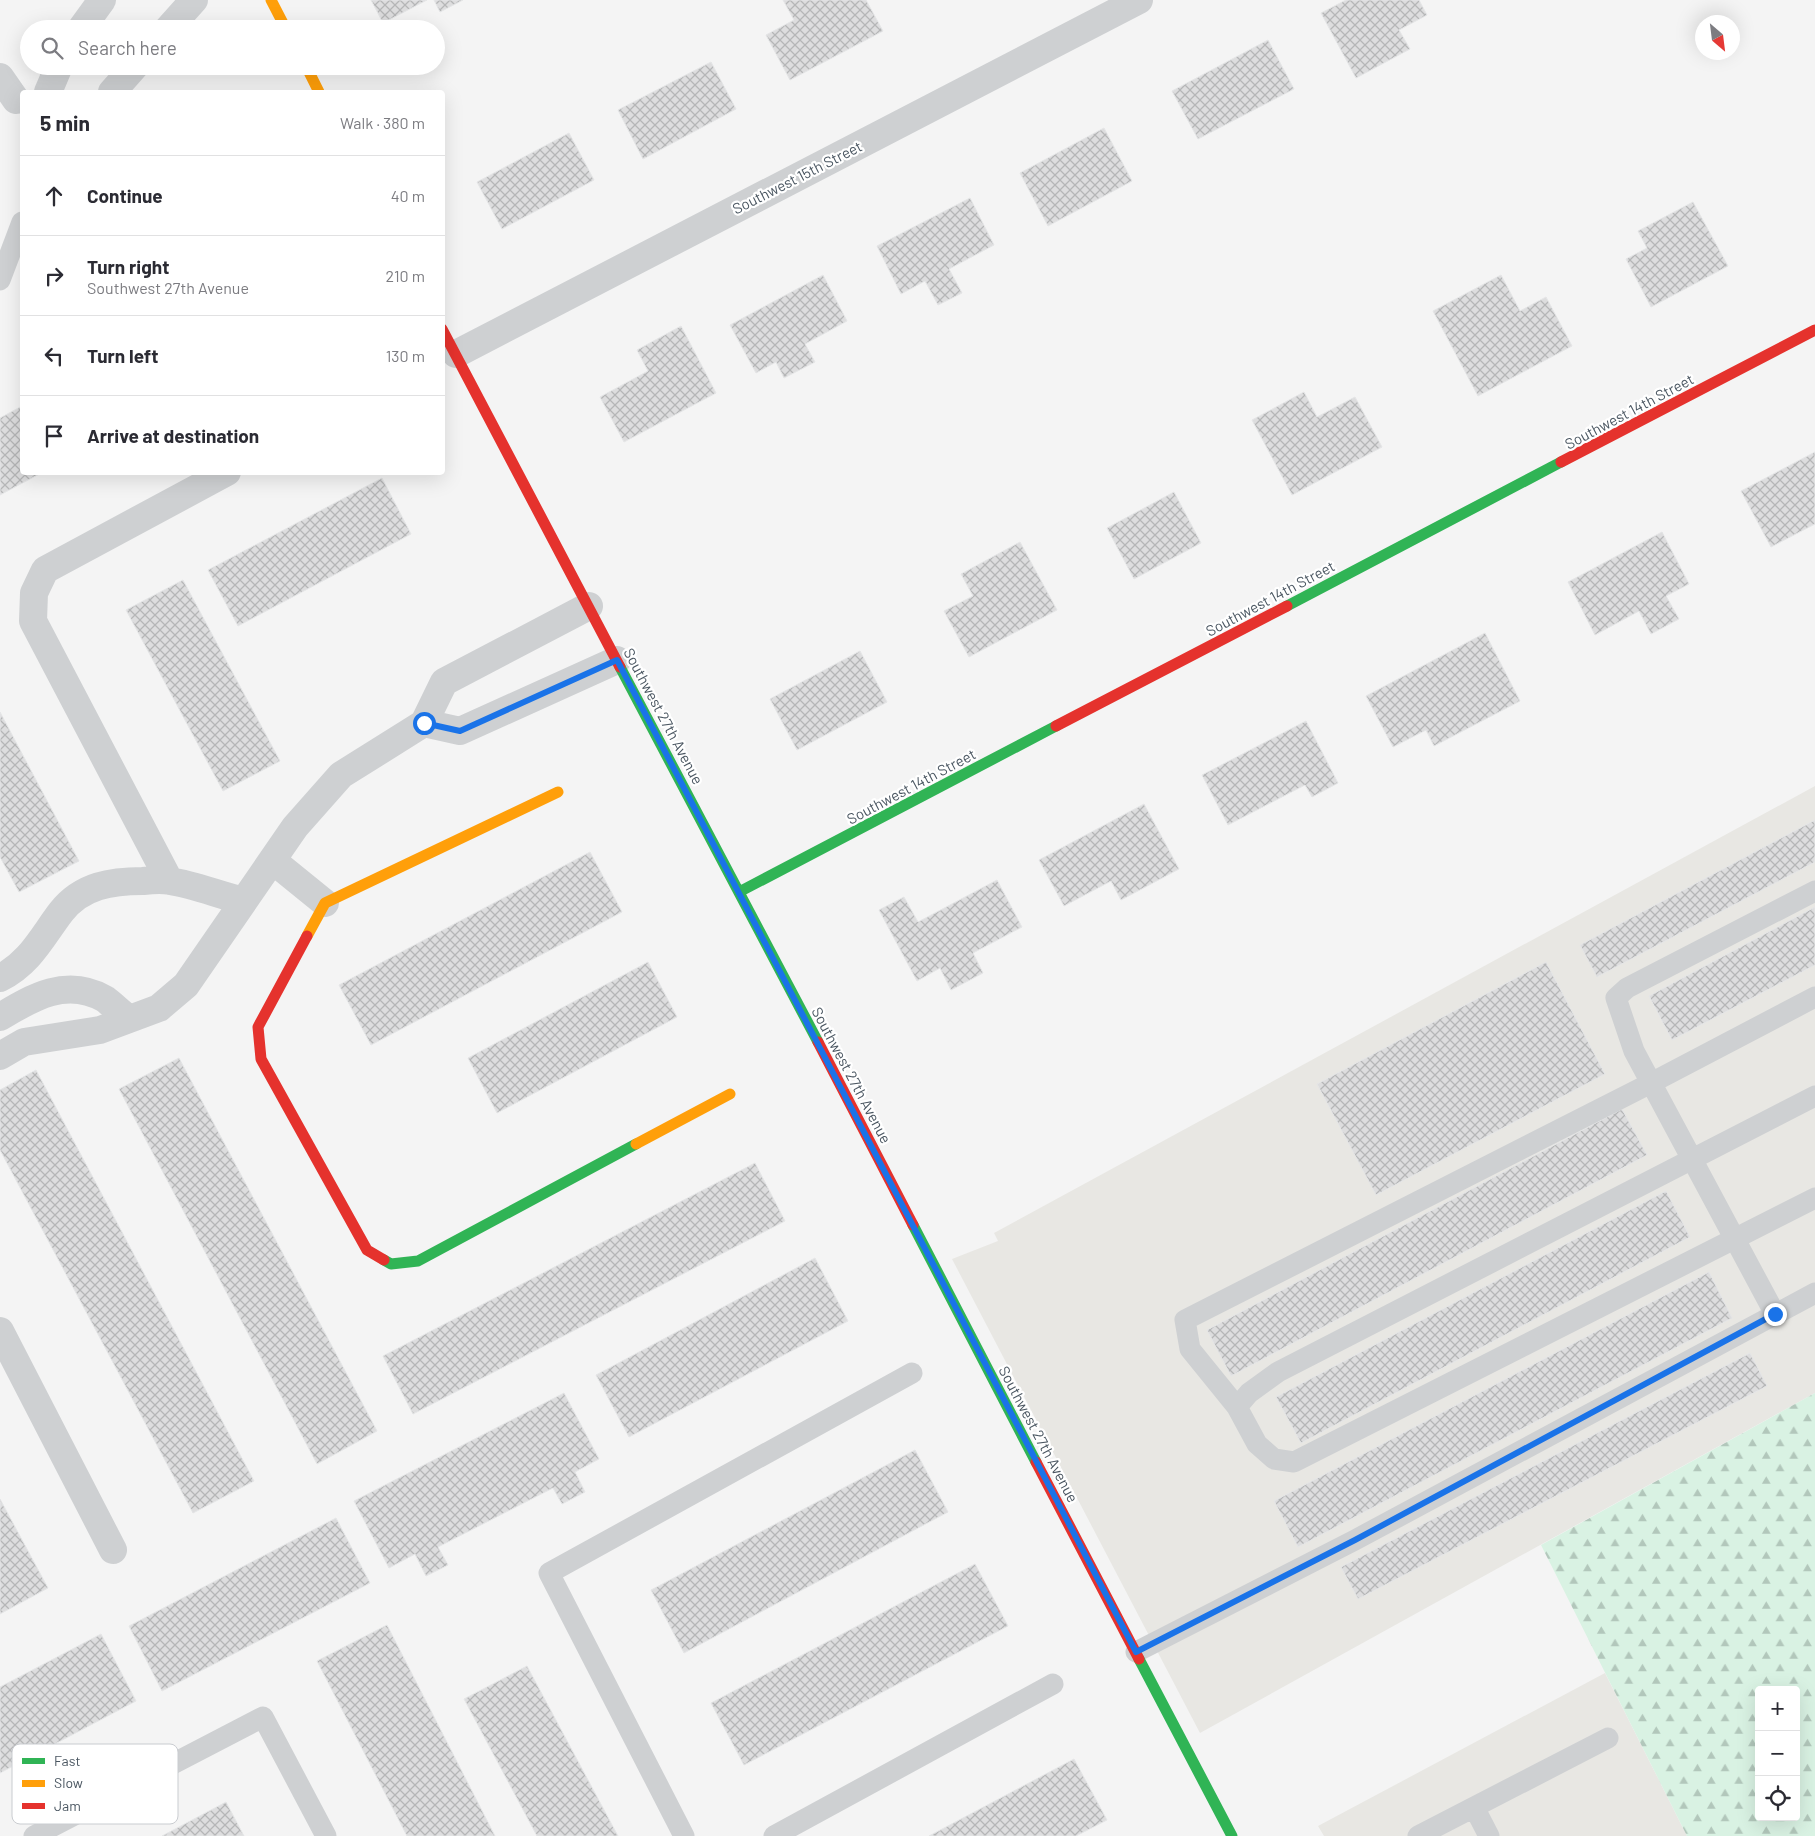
<!DOCTYPE html>
<meta charset="utf-8">
<style>
body{margin:0;font-family:Barlow,sans-serif;background:#f7f7f7;color:#2b2b33}
.controls{position:absolute;right:15px;bottom:15px;display:grid;overflow:hidden;border-radius:5px;box-shadow:0 5px 20px #0002}
.controls button{width:45px;height:45px;display:grid;place-items:center;padding:0;border:0;border-bottom:1px solid #e1e1e2;background:#fff;color:#2b2b33;font:25px sans-serif}
.compass{position:absolute;left:1695px;top:15px;width:45px;height:45px;border-radius:50%;background:#fff;box-shadow:0 5px 20px #0002;rotate:152deg}
.stop{position:absolute;width:15px;height:15px;margin:-11px;border:4px solid #1a73e8;border-radius:50%;background:#fff}
.stop.end{background:#1a73e8;border-color:#fff;box-shadow:0 1px 5px #0008}
.list{margin:0;padding:0;list-style:none}
h2{display:flex;justify-content:space-between;align-items:center;height:65px;margin:0;padding:0 20px;font-size:21px}
h2 small{font-size:16px;font-weight:400;color:#7c7c81}
.list li{display:grid;grid-template-columns:32px 1fr auto;gap:15px;align-items:center;box-sizing:border-box;height:80px;padding:0 20px;border-top:1px solid #e1e1e2}
.list b{display:block;font-size:19px;white-space:nowrap}
.list p{margin:0;font-size:16px;white-space:nowrap;color:#7c7c81}
.list em{font-size:16px;font-style:normal;color:#7c7c81}
.icon{flex:none;width:28px;height:28px;fill:none;stroke:currentColor;stroke-width:2;stroke-linecap:round;stroke-linejoin:round}
.map{position:relative;flex:none;width:1815px;height:1836px;overflow:hidden}
.search{position:absolute;background:#fff;box-shadow:0 5px 20px #0002;left:20px;top:20px;width:425px;height:55px;display:flex;align-items:center;gap:12px;box-sizing:border-box;padding:0 18px;border-radius:28px;color:#7c7c81;font-size:19px}
.panel{position:absolute;background:#fff;box-shadow:0 5px 20px #0002;left:20px;top:90px;width:425px;height:385px;border-radius:5px}
.map>svg:first-child{display:block}
</style>
<div class="map">
<svg width="1815" height="1836" viewBox="0 0 1815 1836">
<defs>
<pattern id="forest-firs" width="22" height="20" patternUnits="userSpaceOnUse" patternTransform="scale(1.25)"><rect width="22" height="20" fill="#d9f2e3"/><path d="M5 1l3.5 6h-7zM16 11l3.5 6h-7z" fill="#b2c7bb"/></pattern>
<pattern id="building-cross-hatch" width="8" height="8" patternUnits="userSpaceOnUse" patternTransform="scale(1.25)"><rect width="8" height="8" fill="#ddddde"/><path d="M0 0l8 8M0 8l8-8" fill="none" stroke="#b5b6b7"/></pattern>
</defs>
<rect width="100%" height="100%" fill="#f4f4f4"/>
<path fill="#e8e7e3" d="M 1815,786 L 1815,1393 L 1200,1733 L 952,1259 L 998,1241 L 994,1233 Z
M 1605,1673 L 1687,1836 L 1324,1836 L 1318,1826 Z"/>
<path fill="url(#forest-firs)" fill-rule="evenodd" d="M 1815,1393 L 1815,1836 L 1687,1836 L 1541,1545 ZM 1759,1690 L 1796,1690 L 1796,1817 L 1759,1817 Z"/>
<path fill="url(#building-cross-hatch)" stroke="#e5e6e7" d="M 371,0 L 427,0 L 383,23 Z
M 434,0 L 463,0 L 440,12 Z
M 783,0 L 866,0 L 883,31 L 790,80 L 766,35 L 794,20 Z
M 1346,0 L 1419,0 L 1427,15 L 1399,30 L 1410,49 L 1356,78 L 1321,13 Z
M 1268,40 L 1294,89 L 1198,139 L 1172,91 Z
M 711,62 L 736,109 L 643,159 L 618,110 Z
M 1104,128 L 1132,181 L 1048,226 L 1020,173 Z
M 569,133 L 594,180 L 502,229 L 477,182 Z
M 970,198 L 994,245 L 949,269 L 962,293 L 938,305 L 925,281 L 901,294 L 877,246 Z
M 1693,202 L 1728,266 L 1651,307 L 1626,259 L 1647,248 L 1638,231 Z
M 823,275 L 847,321 L 805,344 L 815,362 L 784,378 L 776,362 L 756,373 L 730,325 Z
M 1501,275 L 1520,311 L 1546,297 L 1572,346 L 1478,396 L 1433,311 Z
M 681,326 L 716,393 L 624,442 L 600,397 L 648,371 L 637,350 Z
M 1304,392 L 1317,417 L 1355,397 L 1382,447 L 1292,495 L 1252,420 Z
M 22,406 L 22,472 L 43,472 L 0,495 L 0,418 Z
M 1815,452 L 1815,524 L 1771,547 L 1741,491 Z
M 382,478 L 411,534 L 238,626 L 208,570 Z
M 1174,492 L 1201,543 L 1134,579 L 1107,528 Z
M 1662,532 L 1689,584 L 1666,596 L 1679,619 L 1651,634 L 1639,611 L 1595,635 L 1568,582 Z
M 1020,542 L 1057,610 L 969,657 L 944,611 L 973,596 L 961,574 Z
M 183,580 L 280,761 L 223,791 L 126,610 Z
M 1485,633 L 1520,701 L 1434,746 L 1426,730 L 1393,747 L 1366,696 Z
M 860,651 L 887,702 L 797,750 L 770,699 Z
M 0,712 L 79,861 L 19,892 L 0,857 Z
M 1306,721 L 1338,783 L 1312,797 L 1305,785 L 1228,825 L 1202,775 Z
M 1144,804 L 1179,869 L 1121,900 L 1111,881 L 1064,906 L 1039,860 Z
M 1815,820 L 1815,862 L 1597,977 L 1580,945 Z
M 590,852 L 622,912 L 371,1045 L 339,985 Z
M 997,880 L 1022,927 L 973,953 L 983,973 L 951,990 L 940,968 L 917,981 L 879,910 L 904,897 L 918,922 Z
M 1815,907 L 1815,965 L 1672,1040 L 1649,996 Z
M 648,962 L 677,1017 L 497,1113 L 468,1058 Z
M 1546,962 L 1605,1074 L 1376,1195 L 1317,1084 Z
M 179,1058 L 377,1431 L 317,1464 L 119,1089 Z
M 36,1070 L 254,1481 L 193,1513 L 0,1150 L 0,1090 Z
M 1622,1109 L 1647,1155 L 1231,1376 L 1207,1330 Z
M 755,1163 L 785,1221 L 413,1414 L 383,1356 Z
M 1666,1191 L 1690,1237 L 1301,1443 L 1276,1397 Z
M 815,1258 L 848,1321 L 629,1437 L 596,1375 Z
M 1709,1272 L 1732,1318 L 1298,1547 L 1274,1501 Z
M 1750,1353 L 1767,1386 L 1358,1599 L 1341,1567 Z
M 564,1393 L 599,1459 L 575,1472 L 585,1492 L 562,1504 L 553,1488 L 438,1547 L 448,1565 L 426,1576 L 415,1554 L 389,1568 L 354,1501 Z
M 915,1450 L 948,1512 L 684,1653 L 651,1590 Z
M 0,1499 L 48,1588 L 0,1614 Z
M 336,1518 L 370,1583 L 162,1691 L 129,1626 Z
M 975,1564 L 1008,1626 L 744,1765 L 711,1703 Z
M 387,1625 L 495,1836 L 407,1836 L 317,1661 Z
M 101,1634 L 136,1701 L 0,1773 L 0,1687 Z
M 527,1666 L 618,1836 L 537,1836 L 464,1699 Z
M 1074,1759 L 1107,1820 L 1076,1836 L 929,1836 Z
M 226,1802 L 244,1836 L 162,1836 Z"/>
<g fill="none" stroke-linecap="round" stroke-linejoin="round">
<path stroke="#ced0d2" stroke-width="21" d="M 0,280 L 22,222
M 1815,1096 L 1278,1372 L 1249,1393 L 1237,1407 L 1257,1444 L 1274,1459 L 1294,1462 L 1815,1198
M 1775,1314 L 1634,1051 L 1616,998 L 1627,988 L 1815,891
M 1237,1407 L 1190,1349 L 1185,1320 L 1651,1083 L 1815,997
M 1136,1652 L 1355,1540 L 1815,1293
M 1474,1807 L 1489,1836
M 34,1836 L 263,1717 L 326,1836
M 684,1836 L 549,1573 L 912,1373
M 774,1836 L 1053,1684
M 1418,1836 L 1608,1738"/>
<path stroke="#ced0d2" stroke-width="28" d="M 81,29 L 102,0
M 168,29 L 194,0
M 0,77 L 16,100
M 48,92 L 59,66
M 112,92 L 135,66
M 456,354 L 1139,0
M 589,606 L 444,682 L 424,723 L 460,731 L 617,660
M 272,860 L 325,903
M 169,880 L 33,621 L 34,593 L 45,570 L 227,472
M 0,978 C 30,963 42,937 61,912 C 82,885 112,881 143,881 C 152,880 162,879 170,881 C 195,885 219,895 244,901
M 0,1017 C 33,997 67,977 105,999 C 113,1005 121,1013 129,1019
M 0,1056 L 24,1042 L 100,1030 L 159,1008 L 186,985 L 295,827 L 341,775 L 424,723
M 0,1331 L 113,1550"/>
<path stroke="#30b455" stroke-width="11" d="M 1287,606 L 1561,462
M 620,667 L 818,1042
M 739,892 L 1056,726
M 913,1225 L 1036,1462
M 384,1260 L 391,1264 L 418,1261 L 636,1144
M 1139,1659 L 1232,1836"/>
<path stroke="#ff9f0a" stroke-width="11" d="M 271,0 L 286,29
M 306,66 L 319,92
M 307,936 L 325,903 L 558,792
M 636,1144 L 730,1094"/>
<path stroke="#e5322d" stroke-width="11" d="M 442,329 L 620,667
M 1561,462 L 1815,330
M 1056,726 L 1287,606
M 307,936 L 258,1027 L 261,1059 L 367,1250 L 384,1260
M 818,1042 L 913,1225
M 1036,1462 L 1139,1659"/>
</g>
<g fill="none" stroke-linecap="round" stroke-linejoin="round">
<path stroke="#1a73e8" stroke-width="6" d="M 424,723 L 460,731 L 617,660 L 1136,1652 L 1355,1540 L 1775,1314"/>
</g>
<g text-anchor="middle" dominant-baseline="central" stroke-width="4.5" stroke-linejoin="round" paint-order="stroke">
<g font-size="15" fill="#4a5661" stroke="#fff">
<text transform="translate(797 177) rotate(-27)">Southwest 15th Street</text>
<text transform="translate(1629 411) rotate(-28)">Southwest 14th Street</text>
<text transform="translate(1270 598) rotate(-28)">Southwest 14th Street</text>
<text transform="translate(664 716) rotate(62)">Southwest 27th Avenue</text>
<text transform="translate(911 786) rotate(-28)">Southwest 14th Street</text>
<text transform="translate(852 1075) rotate(62)">Southwest 27th Avenue</text>
<text transform="translate(1039 1434) rotate(62)">Southwest 27th Avenue</text>
</g>
</g>
<rect x="12" y="1744" width="166" height="80" rx="8" fill="#fff" stroke="#c9ccd0" stroke-width="1"/>
<rect x="22" y="1758" width="23" height="6" fill="#30b455"/>
<rect x="22" y="1780" width="23" height="7" fill="#ff9f0a"/>
<rect x="22" y="1803" width="23" height="6" fill="#e5322d"/>
<g font-size="14" fill="#4a5661">
<text x="54" y="1766">Fast</text>
<text x="54" y="1788">Slow</text>
<text x="54" y="1811">Jam</text>
</g>
</svg>
<div class="controls">
<button>+</button>
<button>−</button>
<button><svg class="icon" aria-label="locate" viewBox="0 0 24 24"><circle cx="12" cy="12" r="6"/><path d="M12 2v4M12 18v4M2 12h4M18 12h4"/></svg></button>
</div>
<svg class="compass" viewBox="-18 -18 36 36"><path d="M0-13l5 13h-10z" fill="#e53935"/><path d="M0 13l5-13h-10z" fill="#7c7c81"/></svg>
<div class="stop" style="left:424px;top:723px"></div>
<div class="stop end" style="left:1775px;top:1314px"></div>
<div class="search"><svg class="icon" aria-label="search" viewBox="0 0 24 24"><circle cx="10" cy="10" r="6"/><path d="M15 15l6 6"/></svg>Search here</div>
<section class="panel">
<h2>5 min<small>Walk · 380 m</small></h2>
<ul class="list">
<li><svg class="icon" aria-label="ahead" viewBox="0 0 24 24"><path d="M12 20V5M6 11l6-6 6 6"/></svg><div><b>Continue</b></div><em>40 m</em></li>
<li><svg class="icon" aria-label="right" viewBox="0 0 24 24"><path d="M7 20v-9h11M14 6l5 5-5 5"/></svg><div><b>Turn right</b><p>Southwest 27th Avenue</p></div><em>210 m</em></li>
<li><svg class="icon" aria-label="left" viewBox="0 0 24 24"><path d="M17 20v-9H6M10 6l-5 5 5 5"/></svg><div><b>Turn left</b></div><em>130 m</em></li>
<li><svg class="icon" aria-label="arrive" viewBox="0 0 24 24"><path d="M6 21V4h12l-3 4 3 4H6"/></svg><div><b>Arrive at destination</b></div></li>
</ul>
</section>
</div>
